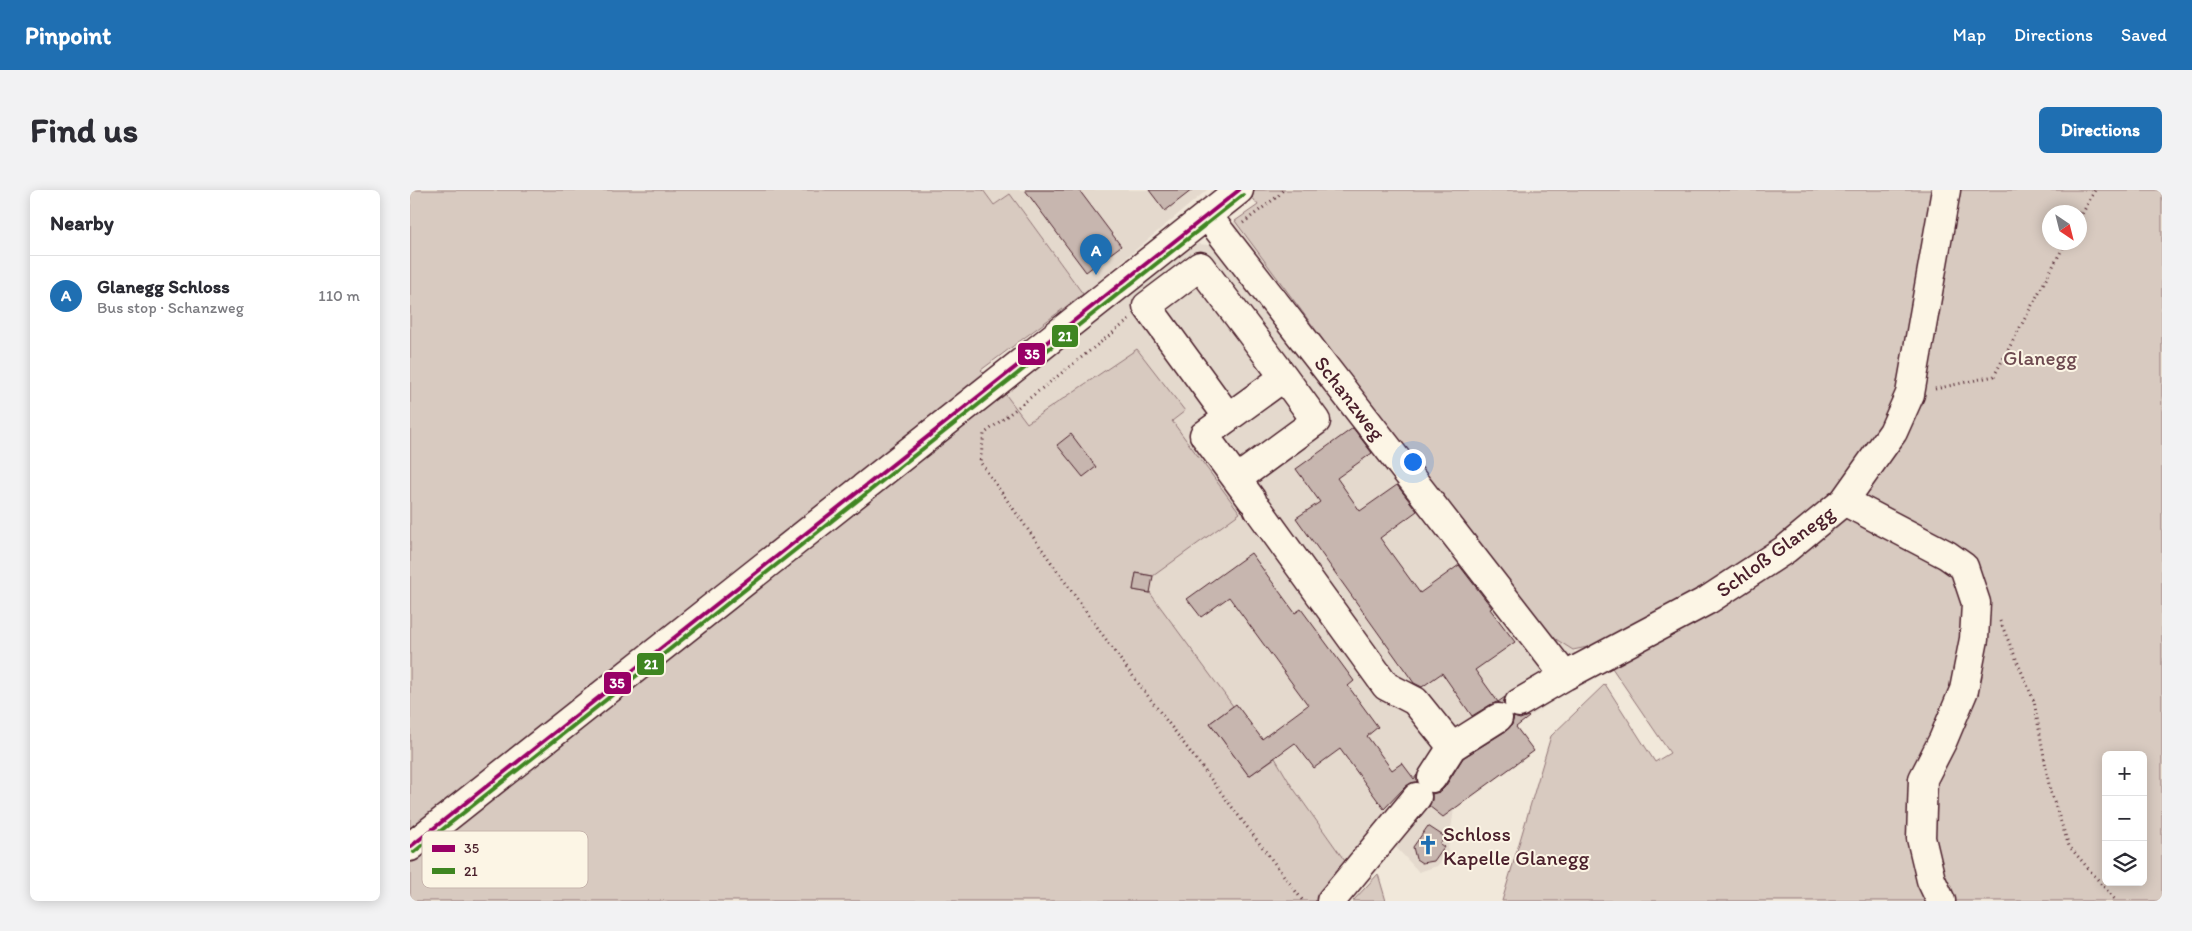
<!DOCTYPE html>
<meta charset="utf-8">
<style>
body{margin:0;font-family:Itim,sans-serif;background:#f2f2f3;color:#2b2b33}
.controls{position:absolute;right:15px;bottom:15px;display:grid;overflow:hidden;border-radius:8px;box-shadow:0 2px 12px #0003}
.controls button{width:45px;height:45px;display:grid;place-items:center;padding:0;border:0;border-bottom:1px solid #e1e1e2;background:#fff;color:#2b2b33;font:25px sans-serif}
.compass{position:absolute;left:1632px;top:15px;width:45px;height:45px;border-radius:50%;background:#fff;box-shadow:0 2px 12px #0003;rotate:145deg}
.you{position:absolute;left:1002px;top:271px;width:18px;height:18px;margin:-12px;border:4px solid #fff;border-radius:50%;background:#1a73e8;box-shadow:0 0 0 8px #1a73e833}
.badge{display:grid;place-items:center;width:32px;height:32px;border-radius:50%;background:#1f6fb2;color:#fff;font-size:16px;font-weight:700}
.pin{position:absolute;translate:-50% -41px;filter:drop-shadow(0 1px 2px #0008)}
.pin::after{content:'';position:absolute;top:26px;width:18px;height:15px;background:inherit;clip-path:polygon(0 0,100% 0,50% 100%)}
.list{margin:0;padding:0;list-style:none}
h2{display:flex;justify-content:space-between;align-items:center;height:65px;margin:0;padding:0 20px;font-size:21px}
h2 small{font-size:16px;font-weight:400;color:#7c7c81}
.list li{display:grid;grid-template-columns:32px 1fr auto;gap:15px;align-items:center;box-sizing:border-box;height:80px;padding:0 20px;border-top:1px solid #e1e1e2}
.list b{display:block;font-size:19px;white-space:nowrap}
.list p{margin:0;font-size:16px;white-space:nowrap;color:#7c7c81}
.list em{font-size:16px;font-style:normal;color:#7c7c81}
.icon{flex:none;width:28px;height:28px;fill:none;stroke:currentColor;stroke-width:2;stroke-linecap:round;stroke-linejoin:round}
.map{position:relative;flex:none;width:1752px;height:711px;overflow:hidden;border-radius:8px}
header{display:flex;align-items:center;gap:30px;box-sizing:border-box;height:70px;padding:0 25px;background:#1f6fb2;color:#fff}
header strong{font-size:24px}
nav{display:flex;gap:28px;margin-inline-start:auto;font-size:18px}
.intro{display:flex;align-items:center;justify-content:space-between;box-sizing:border-box;height:120px;padding:0 30px}
h1{margin:0;font-size:35px}
.button{padding:12px 22px;border-radius:8px;background:#1f6fb2;color:#fff;font-size:18px;font-weight:700}
main{display:flex;gap:30px;padding:0 30px}
aside{flex:1;background:#fff;border-radius:8px;box-shadow:0 2px 12px #0003}
.map>svg:first-child{display:block}
</style>
<header>
<strong>Pinpoint</strong>
<nav><a>Map</a><a>Directions</a><a>Saved</a></nav>
</header>
<div class="intro"><h1>Find us</h1><a class="button">Directions</a></div>
<main>
<aside>
<h2>Nearby<small></small></h2>
<ul class="list">
<li><span class="badge">A</span><div><b>Glanegg Schloss</b><p>Bus stop · Schanzweg</p></div><em>110 m</em></li>
</ul>
</aside>
<div class="map">
<svg width="1752" height="711" viewBox="0 0 1752 711">
<rect width="100%" height="100%" fill="#f1e8da"/>
<filter id="ink" filterUnits="userSpaceOnUse"><feTurbulence type="fractalNoise" baseFrequency=".02" numOctaves="2"/><feDisplacementMap in="SourceGraphic" scale="10" xChannelSelector="R" yChannelSelector="G"/><feConvolveMatrix kernelMatrix="1 2 1 2 8 2 1 2 1" color-interpolation-filters="sRGB"/></filter>
<g filter="url(#ink)">
<path fill="#e4d9cd" d="M 573,0 L 797,0 L 673,104 L 600,4 L 584,15 Z
M 825,31 L 1125,436 L 1163,460 L 1182,485 L 1106,536 L 1124,561 L 1044,619 L 1037,665 L 1027,676 L 1009,682 L 982,653 L 937,674 L 881,595 L 865,568 L 839,586 L 800,533 L 822,516 L 723,400 L 726,383 L 596,205 L 779,58 L 788,54 L 799,55 Z"/>
<path fill="#d8cac0" stroke="#917476" fill-rule="evenodd" d="M 0,0 L 573,0 L 584,15 L 600,4 L 673,104 L 571,180 L 596,205 L 617,233 L 727,159 L 775,221 L 762,231 L 830,323 L 743,386 L 726,383 L 723,400 L 740,403 L 823,516 L 800,533 L 839,586 L 865,568 L 881,595 L 937,674 L 908,711 L 0,711 Z
M 837,0 L 1530,0 L 1493,197 L 1468,250 L 1417,313 L 1352,364 L 1216,449 L 1163,460 L 1125,436 L 825,31 L 848,15 Z
M 1549,0 L 1752,0 L 1752,711 L 1092,711 L 1141,546 L 1195,494 L 1245,572 L 1260,563 L 1200,475 L 1468,278 ZM 1640,22 L 1670,22 L 1670,52 L 1640,52 ZM 1696,565 L 1733,565 L 1733,692 L 1696,692 Z
M 968,684 L 976,711 L 943,711 Z"/>
<path fill="#c7b6af" stroke="#4a1f2b" d="M 615,0 L 669,0 L 711,56 L 676,82 Z
M 739,0 L 782,0 L 755,21 Z
M 943,238 L 962,263 L 927,288 L 950,321 L 987,295 L 1007,321 L 970,348 L 1010,403 L 1049,375 L 1082,418 L 1080,419 L 1105,452 L 1065,480 L 1088,512 L 1095,507 L 1093,514 L 1087,512 L 1080,515 L 1062,526 L 1032,483 L 1012,497 L 1004,493 L 886,328 L 910,312 L 886,279 Z
M 661,244 L 686,277 L 673,287 L 647,255 Z
M 841,363 L 885,423 L 891,419 L 944,491 L 938,496 L 968,537 L 957,546 L 982,580 L 992,573 L 1004,589 L 1007,585 L 1007,592 L 1001,593 L 995,597 L 974,619 L 930,559 L 904,578 L 885,553 L 839,586 L 800,533 L 826,514 L 852,549 L 898,515 L 819,407 L 791,427 L 777,409 Z
M 726,383 L 743,386 L 740,403 L 723,400 Z
M 1118,526 L 1119,527 L 1106,537 L 1124,561 L 1033,627 L 1019,616 L 1022,610 L 1022,604 L 1030,602 L 1035,597 L 1053,568 L 1096,541 L 1102,535 L 1104,527 L 1110,529 Z
M 1018,636 L 1035,647 L 1030,654 L 1034,657 L 1024,671 L 1012,673 L 1006,669 L 1003,657 Z"/>
<g fill="none" stroke-linecap="round" stroke-linejoin="round">
<defs>
<path id="minor" d="M 797,25 L 1155,486
M 818,227 L 737,116 L 790,76 L 874,187
M 827,289 L 906,231 L 874,187 L 794,245 L 842,310
M 1434,311 L 1537,365 L 1554,377 L 1566,413 L 1564,449 L 1554,500 L 1533,550 L 1513,589 L 1511,648 L 1521,690 L 1531,711
M 848,319 L 976,496 L 1005,511 L 1042,557
M 1109,513 L 1155,486 L 1298,410 L 1376,359 L 1434,311 L 1483,242 L 1500,204 L 1536,0
M 1022,588 L 1042,557 L 1088,528
M 0,657 L 829,0
M 921,711 L 1007,607"/>
</defs>
<use href="#minor" stroke="#4a1f2b" stroke-width="31"/>
<path stroke="#4a1f2b" stroke-width="3" stroke-dasharray="1 4" stroke-linecap="butt" d="M 1670,28 L 1685,0
M 833,33 L 868,6 L 873,0
M 719,130 L 574,244 L 570,272 L 707,465 L 893,711
M 1525,199 L 1584,186 L 1656,52
M 1590,431 L 1624,511 L 1640,600 L 1659,656 L 1706,711"/>
<use href="#minor" stroke="#fcf5e5" stroke-width="28"/>
<defs>
<path id="bus-1" d="M 0,657 L 829,0"/>
<path id="bus-2" d="M 4,662 L 833,5"/>
</defs>
<use href="#bus-1" stroke="#fcf5e5" stroke-width="8"/>
<use href="#bus-2" stroke="#fcf5e5" stroke-width="8"/>
<use href="#bus-1" stroke="#906" stroke-width="4"/>
<use href="#bus-2" stroke="#3f8621" stroke-width="4"/>
</g>
</g>
<defs>
<symbol id="church-bare" viewBox="-9 -9 18 18"><path d="M-1.2-6h2.4v3.5h3.3v2.4h-3.3V6h-2.4V-.1h-3.3v-2.4h3.3Z" fill="#1f6fb2" stroke="#fcf5e5" stroke-width="2.5" paint-order="stroke"/></symbol>
</defs>
<g fill-rule="evenodd">
<use href="#church-bare" x="1004" y="641" width="28" height="28"/>
</g>
<g text-anchor="middle" dominant-baseline="central" stroke-width="4" stroke-linejoin="round" paint-order="stroke">
<g font-size="21" fill="#6e4a50" stroke="#fcf5e5">
<text x="1630" y="167">Glanegg</text>
</g>
<g font-size="21" fill="#4a1f2b" stroke="#fcf5e5">
<text transform="translate(940 208) rotate(52)">Schanzweg</text>
<text transform="translate(1365 361) rotate(-36)">Schloß Glanegg</text>
</g>
<g font-size="21" fill="#4a1f2b" stroke="#fcf5e5" text-anchor="start">
<text x="1033" y="643">Schloss<tspan x="1033" dy="24">Kapelle Glanegg</tspan></text>
</g>
</g>
<rect x="12" y="641" width="166" height="57" rx="8" fill="#fcf5e5" stroke="#c7b5ad" stroke-width="1"/>
<rect x="22" y="655" width="23" height="7" fill="#906"/>
<rect x="22" y="678" width="23" height="6" fill="#3f8621"/>
<g font-size="14" fill="#4a1f2b">
<text x="54" y="663">35</text>
<text x="54" y="686">21</text>
</g>
<g stroke="#fcf5e5" stroke-width="2">
<rect x="641" y="134" width="28" height="24" rx="5" fill="#3f8621"/>
<rect x="607" y="152" width="29" height="24" rx="5" fill="#906"/>
<rect x="226" y="462" width="29" height="24" rx="5" fill="#3f8621"/>
<rect x="193" y="481" width="29" height="24" rx="5" fill="#906"/>
</g>
<g font-size="14" text-anchor="middle" font-weight="bold" fill="#fff">
<text x="655" y="151">21</text>
<text x="622" y="169">35</text>
<text x="241" y="479">21</text>
<text x="207" y="498">35</text>
</g>
</svg>
<div class="controls">
<button>+</button>
<button>−</button>
<button><svg class="icon" aria-label="layers" viewBox="0 0 24 24"><path d="M12 4l9 5-9 5-9-5zM3 14l9 5 9-5"/></svg></button>
</div>
<svg class="compass" viewBox="-18 -18 36 36"><path d="M0-13l5 13h-10z" fill="#e53935"/><path d="M0 13l5-13h-10z" fill="#7c7c81"/></svg>
<div class="you"></div>
<div class="pin badge" style="left:686px;top:85px">A</div>
</div>
</main>
